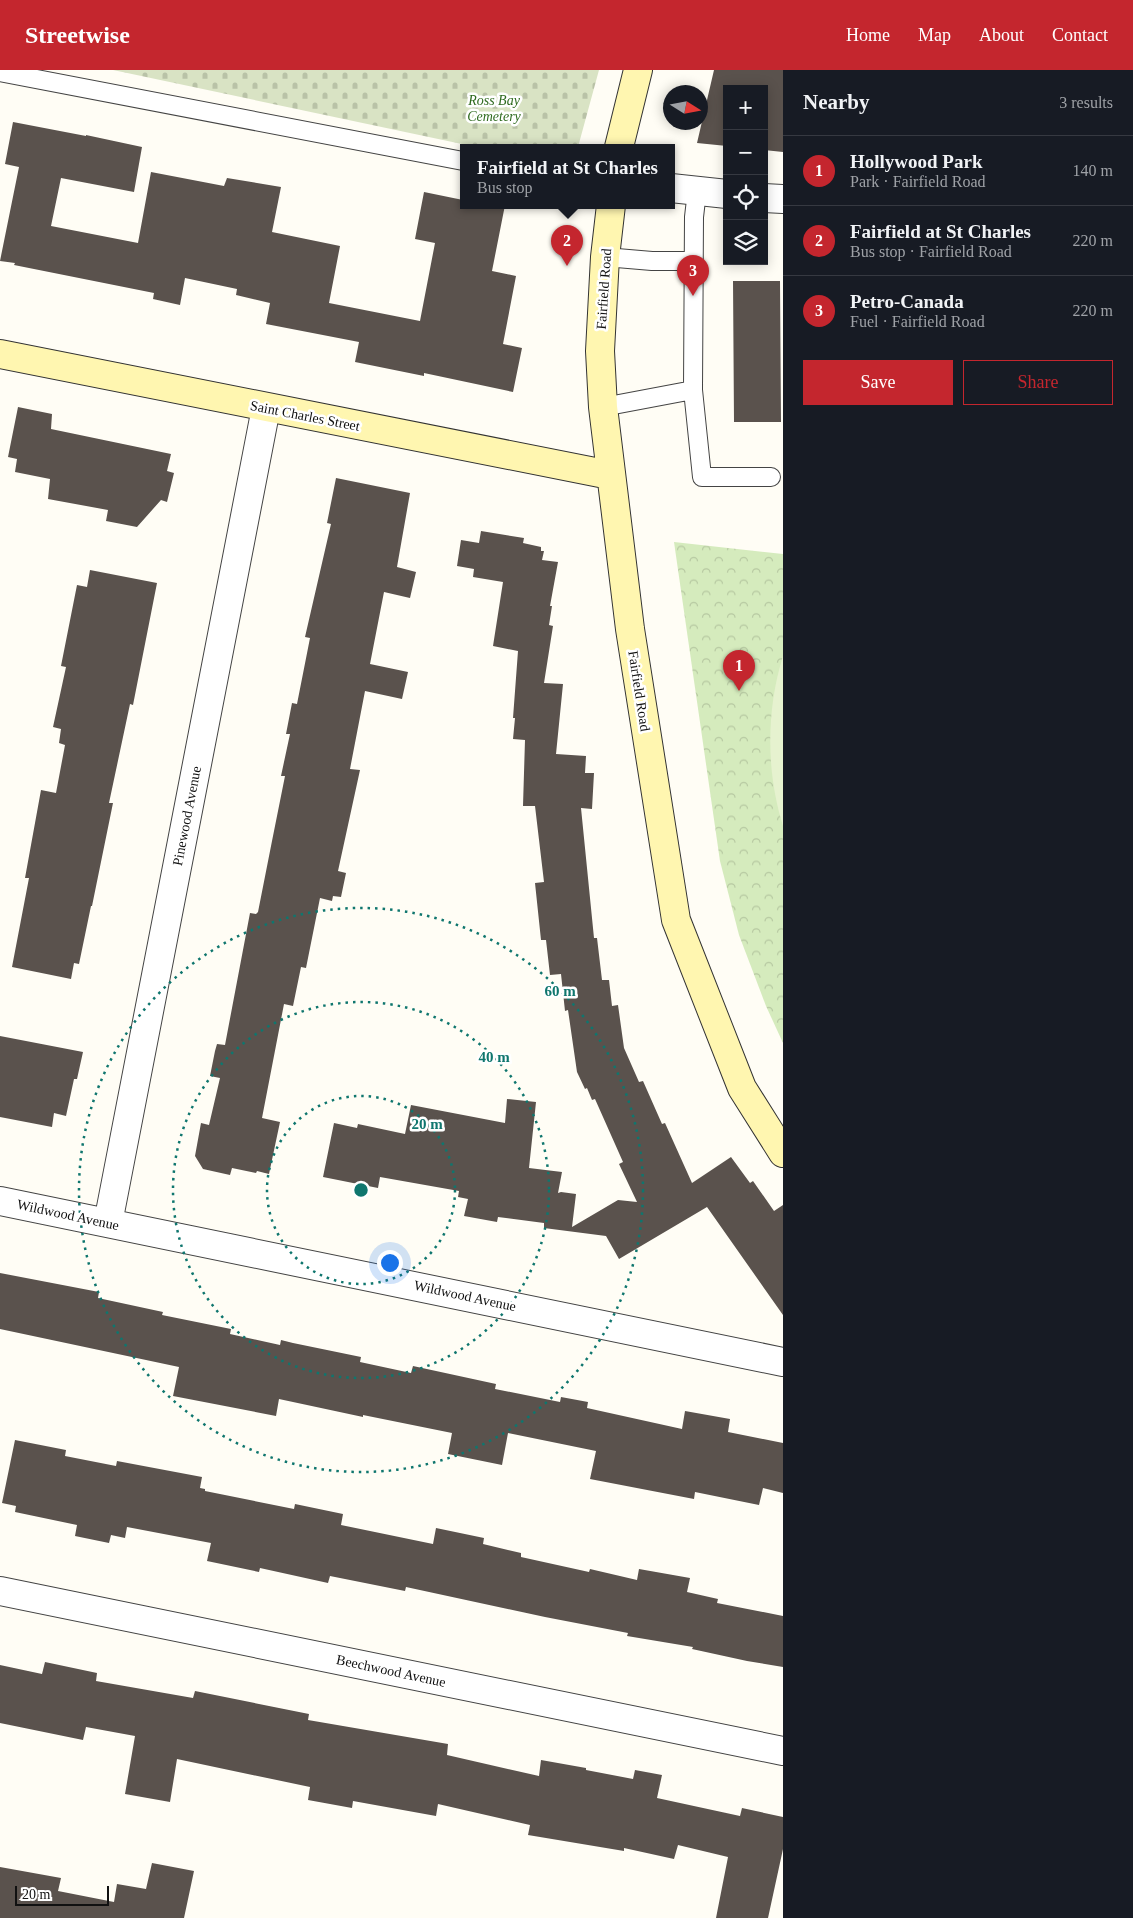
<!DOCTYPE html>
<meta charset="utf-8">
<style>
body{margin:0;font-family:Georgia,serif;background:#242831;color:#f1f3f6}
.controls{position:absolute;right:15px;top:15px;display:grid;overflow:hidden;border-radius:0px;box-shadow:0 2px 12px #0003}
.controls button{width:45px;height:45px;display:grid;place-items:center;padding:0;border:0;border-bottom:1px solid #363941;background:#171b24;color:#f1f3f6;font:25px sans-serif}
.compass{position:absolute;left:663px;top:15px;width:45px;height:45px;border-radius:50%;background:#171b24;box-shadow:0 2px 12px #0003;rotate:101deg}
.scale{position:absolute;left:15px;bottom:12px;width:94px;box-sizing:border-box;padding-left:5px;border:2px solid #111;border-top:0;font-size:14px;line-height:18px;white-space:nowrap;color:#111;-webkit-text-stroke:4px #fff;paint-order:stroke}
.you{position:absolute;left:389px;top:1192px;width:18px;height:18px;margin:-12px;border:4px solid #fff;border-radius:50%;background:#1a73e8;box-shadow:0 0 0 8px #1a73e833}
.badge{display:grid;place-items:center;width:32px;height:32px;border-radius:50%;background:#c4262e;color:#fff;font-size:16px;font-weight:700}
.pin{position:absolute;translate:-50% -41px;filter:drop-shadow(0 1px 2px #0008)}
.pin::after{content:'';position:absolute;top:26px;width:18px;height:15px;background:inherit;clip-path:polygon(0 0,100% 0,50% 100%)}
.popup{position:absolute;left:460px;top:74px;width:215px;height:65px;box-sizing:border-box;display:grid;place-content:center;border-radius:0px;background:#171b24;filter:drop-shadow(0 1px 4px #0005);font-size:16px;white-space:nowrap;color:#9ea1a6}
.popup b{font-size:19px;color:#f1f3f6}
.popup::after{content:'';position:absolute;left:50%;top:100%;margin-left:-10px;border:10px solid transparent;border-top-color:#171b24}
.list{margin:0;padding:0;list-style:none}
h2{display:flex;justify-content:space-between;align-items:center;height:65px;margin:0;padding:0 20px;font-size:21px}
h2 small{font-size:16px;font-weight:400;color:#9ea1a6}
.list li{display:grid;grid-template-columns:32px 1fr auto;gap:15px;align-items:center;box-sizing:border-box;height:70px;padding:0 20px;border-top:1px solid #363941}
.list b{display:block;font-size:19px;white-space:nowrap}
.list p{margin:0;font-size:16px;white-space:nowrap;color:#9ea1a6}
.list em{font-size:16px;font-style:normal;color:#9ea1a6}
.actions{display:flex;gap:10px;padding:15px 20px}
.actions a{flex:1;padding:11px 0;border:1px solid #c4262e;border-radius:0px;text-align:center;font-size:18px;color:#c4262e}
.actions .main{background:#c4262e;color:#fff}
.icon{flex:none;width:28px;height:28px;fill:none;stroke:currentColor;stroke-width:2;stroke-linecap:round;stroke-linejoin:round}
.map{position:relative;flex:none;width:783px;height:1848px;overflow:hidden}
header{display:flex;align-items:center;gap:30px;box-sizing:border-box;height:70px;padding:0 25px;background:#c4262e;color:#fff}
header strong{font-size:24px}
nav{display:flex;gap:28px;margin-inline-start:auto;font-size:18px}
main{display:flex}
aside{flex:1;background:#171b24}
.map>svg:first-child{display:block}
</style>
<header>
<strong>Streetwise</strong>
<nav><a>Home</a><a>Map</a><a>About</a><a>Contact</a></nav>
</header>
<main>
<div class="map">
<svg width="783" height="1848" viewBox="0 0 783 1848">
<defs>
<pattern id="cemetery-stones" width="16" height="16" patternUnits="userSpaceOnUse" patternTransform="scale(1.25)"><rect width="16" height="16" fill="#d9e3c4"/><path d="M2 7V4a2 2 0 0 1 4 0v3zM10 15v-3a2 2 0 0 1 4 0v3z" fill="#b9c2a7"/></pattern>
<pattern id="park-crowns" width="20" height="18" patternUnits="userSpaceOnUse" patternTransform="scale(1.25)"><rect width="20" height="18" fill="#d5ebbd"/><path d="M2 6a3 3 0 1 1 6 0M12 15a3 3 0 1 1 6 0" fill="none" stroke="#b6c8a1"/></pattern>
</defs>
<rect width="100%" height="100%" fill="#fffdf5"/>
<path fill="url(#cemetery-stones)" d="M 113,0 L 599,0 L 578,77 L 476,77 Z"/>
<path fill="url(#park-crowns)" d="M 674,472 L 783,484 L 783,973 L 766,936 L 739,865 L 720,791 Z"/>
<path fill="#e6f2cf" d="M 783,586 L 783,756 C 766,702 766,640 783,586 Z"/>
<path fill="#5a524d" d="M 714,0 L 783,0 L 783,82 L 764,80 L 764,19 L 727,19 L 727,76 L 697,73 Z
M 13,52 L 86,66 L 86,65 L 142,77 L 134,122 L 61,108 L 51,156 L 138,173 L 151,102 L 224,116 L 227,108 L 281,117 L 272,162 L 340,176 L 329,233 L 420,251 L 435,173 L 415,169 L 424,122 L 463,130 L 463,135 L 505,135 L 492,201 L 516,206 L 503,274 L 522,278 L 513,322 L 424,303 L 424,306 L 355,292 L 359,272 L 266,254 L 270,233 L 236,225 L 237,219 L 185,208 L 180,235 L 153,229 L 154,223 L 14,195 L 15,193 L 0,191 L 19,97 L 5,94 Z
M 733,211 L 780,211 L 781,352 L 734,352 Z
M 18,337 L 52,344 L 51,359 L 171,384 L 167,401 L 174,403 L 167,432 L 161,430 L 137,457 L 106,451 L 108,440 L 48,429 L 50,409 L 15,402 L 17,389 L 8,387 Z
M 336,408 L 410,423 L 397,497 L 416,502 L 410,528 L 384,522 L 370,594 L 408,602 L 402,629 L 365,621 L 350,699 L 360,700 L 338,801 L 346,803 L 341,827 L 333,826 L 332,831 L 320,828 L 306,898 L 301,897 L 293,936 L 284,934 L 262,1048 L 280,1052 L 269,1104 L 257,1101 L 256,1103 L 232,1098 L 230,1105 L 203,1099 L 195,1086 L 201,1053 L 209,1055 L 220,1008 L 210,1006 L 215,981 L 217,974 L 225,975 L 250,843 L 256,844 L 258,842 L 272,771 L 285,706 L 281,706 L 290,664 L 286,664 L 292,633 L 297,634 L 310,568 L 305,567 L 331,454 L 327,453 Z
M 481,461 L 524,468 L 523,473 L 541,477 L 541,481 L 544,481 L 542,490 L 558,492 L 550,536 L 552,536 L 549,555 L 553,556 L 544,613 L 563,614 L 556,684 L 586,686 L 585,703 L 594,703 L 592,739 L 581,738 L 594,868 L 597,868 L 602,910 L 609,910 L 612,936 L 618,935 L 624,978 L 639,1012 L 643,1011 L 662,1054 L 665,1053 L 692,1113 L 731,1087 L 750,1113 L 753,1111 L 774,1141 L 783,1135 L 783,1245 L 707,1137 L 619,1189 L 606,1166 L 544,1158 L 544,1153 L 498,1147 L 497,1152 L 464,1146 L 468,1129 L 458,1127 L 459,1121 L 380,1107 L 378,1118 L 323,1107 L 334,1053 L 357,1058 L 358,1054 L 405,1064 L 411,1035 L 505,1053 L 507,1029 L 536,1032 L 529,1098 L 562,1102 L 558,1123 L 561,1122 L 576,1124 L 572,1157 L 618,1130 L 637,1132 L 619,1094 L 623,1092 L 595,1029 L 592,1030 L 587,1018 L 585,1019 L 577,1002 L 568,940 L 565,941 L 561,904 L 550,905 L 546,870 L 541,870 L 535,813 L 544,812 L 535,736 L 523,736 L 525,670 L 513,669 L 515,648 L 513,648 L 518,581 L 493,576 L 503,512 L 473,507 L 474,499 L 457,496 L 461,470 L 479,473 Z
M 90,500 L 157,513 L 133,635 L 130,634 L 109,733 L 113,733 L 92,836 L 91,836 L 79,894 L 74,893 L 71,909 L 12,897 L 29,808 L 25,808 L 41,720 L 56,723 L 65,675 L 59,673 L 61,659 L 53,657 L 66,597 L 61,596 L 77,515 L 87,517 Z
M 0,966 L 83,982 L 77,1009 L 74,1009 L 66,1046 L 54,1043 L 52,1057 L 0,1047 Z
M 0,1203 L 99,1222 L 98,1228 L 163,1242 L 162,1245 L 231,1259 L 230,1264 L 280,1275 L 281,1270 L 293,1273 L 361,1287 L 360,1292 L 411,1303 L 413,1296 L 496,1314 L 495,1319 L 560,1332 L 561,1327 L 588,1332 L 587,1338 L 682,1359 L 685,1341 L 730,1349 L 728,1362 L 783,1373 L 783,1423 L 763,1418 L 759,1435 L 695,1422 L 694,1429 L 590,1409 L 596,1381 L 508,1363 L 502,1395 L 448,1384 L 452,1363 L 363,1345 L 363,1347 L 279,1329 L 276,1346 L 173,1326 L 179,1297 L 0,1259 Z
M 15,1370 L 66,1380 L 65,1386 L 116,1396 L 117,1391 L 202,1407 L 200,1418 L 205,1419 L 205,1421 L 294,1439 L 295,1434 L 343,1444 L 341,1455 L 433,1474 L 436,1458 L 484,1468 L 483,1474 L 521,1483 L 521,1487 L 589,1502 L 590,1499 L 637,1510 L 639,1499 L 690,1508 L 687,1522 L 718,1529 L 717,1533 L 783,1546 L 783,1597 L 747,1591 L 692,1579 L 693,1577 L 627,1566 L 628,1563 L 545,1547 L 406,1517 L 405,1521 L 330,1506 L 328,1513 L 260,1498 L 259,1502 L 207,1491 L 211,1473 L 127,1457 L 125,1468 L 111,1465 L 109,1473 L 75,1466 L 77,1455 L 15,1442 L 16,1436 L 2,1433 Z
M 45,1592 L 97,1603 L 96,1611 L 193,1628 L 195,1621 L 309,1644 L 308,1650 L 448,1674 L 447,1685 L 539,1706 L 541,1690 L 586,1698 L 586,1700 L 633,1709 L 635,1700 L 662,1705 L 657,1728 L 740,1746 L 742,1738 L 783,1747 L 783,1779 L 768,1848 L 716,1848 L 728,1787 L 678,1775 L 674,1789 L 624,1778 L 624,1781 L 528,1765 L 530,1755 L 438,1734 L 436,1746 L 353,1731 L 352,1738 L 308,1730 L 310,1717 L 177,1689 L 170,1732 L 125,1724 L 135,1666 L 86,1657 L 83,1670 L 0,1653 L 0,1595 L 42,1604 Z
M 152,1793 L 194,1801 L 184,1848 L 0,1848 L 0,1797 L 61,1808 L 58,1821 L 114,1832 L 117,1814 L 146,1819 Z"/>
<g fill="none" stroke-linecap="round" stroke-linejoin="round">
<defs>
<path id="lane" d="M 0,2 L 463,91
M 605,187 L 652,191 L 694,191
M 693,320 L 702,407 L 771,407
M 603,337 L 693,320 L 694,147 L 697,121"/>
<path id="street" d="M 671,118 L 727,124
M 764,128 L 783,129
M 0,1131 L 783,1292
M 108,1153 L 266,338
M 0,1521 L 783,1681"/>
<path id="secondary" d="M 619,77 L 638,0
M 611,135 L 605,187 L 600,281 L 603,337 L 630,559 L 676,850 L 742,1018 L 783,1083
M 0,284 L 610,405"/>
</defs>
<use href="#lane" stroke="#444" stroke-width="20"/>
<use href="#street" stroke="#444" stroke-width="30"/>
<use href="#secondary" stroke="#333" stroke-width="30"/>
<use href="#lane" stroke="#fff" stroke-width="18"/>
<use href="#street" stroke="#fff" stroke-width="28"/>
<use href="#secondary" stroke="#fff6b0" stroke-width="28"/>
</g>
<g fill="none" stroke="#0f766e" stroke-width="2.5" stroke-dasharray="2.5 5">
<circle cx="361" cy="1120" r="94"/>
<circle cx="361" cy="1120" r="188"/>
<circle cx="361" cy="1120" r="282"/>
</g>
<g text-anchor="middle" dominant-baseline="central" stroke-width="5" stroke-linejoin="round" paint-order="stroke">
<g font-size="14" font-style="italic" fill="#2f6b1f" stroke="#fff">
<text x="494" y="30">Ross Bay<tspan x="494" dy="16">Cemetery</tspan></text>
</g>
<g font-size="14" fill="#111" stroke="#fff">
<text transform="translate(604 219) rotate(-86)">Fairfield Road</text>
<text transform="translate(305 346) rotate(11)">Saint Charles Street</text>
<text transform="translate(639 621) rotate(81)">Fairfield Road</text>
<text transform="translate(187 746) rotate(-79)">Pinewood Avenue</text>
<text transform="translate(68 1145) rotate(12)">Wildwood Avenue</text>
<text transform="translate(465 1226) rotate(12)">Wildwood Avenue</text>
<text transform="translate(391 1601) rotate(12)">Beechwood Avenue</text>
</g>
</g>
<circle cx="361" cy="1120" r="8" fill="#0f766e" stroke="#fff" stroke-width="2.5"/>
<g font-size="15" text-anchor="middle" font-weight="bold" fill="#0f766e" stroke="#fff" stroke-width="5" stroke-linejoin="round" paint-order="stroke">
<text x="560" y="926">60 m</text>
<text x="494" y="992">40 m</text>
<text x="427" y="1059">20 m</text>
</g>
</svg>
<div class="controls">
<button>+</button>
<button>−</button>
<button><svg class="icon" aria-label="locate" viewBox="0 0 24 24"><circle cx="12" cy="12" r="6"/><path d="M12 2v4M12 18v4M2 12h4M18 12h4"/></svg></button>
<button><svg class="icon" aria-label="layers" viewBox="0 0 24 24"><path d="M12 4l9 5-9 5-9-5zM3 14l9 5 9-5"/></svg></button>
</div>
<svg class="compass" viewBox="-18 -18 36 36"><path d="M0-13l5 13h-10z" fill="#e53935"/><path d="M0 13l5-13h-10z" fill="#9ea1a6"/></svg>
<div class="scale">20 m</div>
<div class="you"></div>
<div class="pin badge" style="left:739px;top:621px">1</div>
<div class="pin badge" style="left:567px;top:196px">2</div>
<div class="popup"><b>Fairfield at St Charles</b>Bus stop</div>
<div class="pin badge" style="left:693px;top:226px">3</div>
</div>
<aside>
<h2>Nearby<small>3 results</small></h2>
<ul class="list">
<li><span class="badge">1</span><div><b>Hollywood Park</b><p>Park · Fairfield Road</p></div><em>140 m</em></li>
<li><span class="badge">2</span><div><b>Fairfield at St Charles</b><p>Bus stop · Fairfield Road</p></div><em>220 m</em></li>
<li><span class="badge">3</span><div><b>Petro-Canada</b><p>Fuel · Fairfield Road</p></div><em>220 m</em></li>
</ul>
<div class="actions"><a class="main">Save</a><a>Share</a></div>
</aside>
</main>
